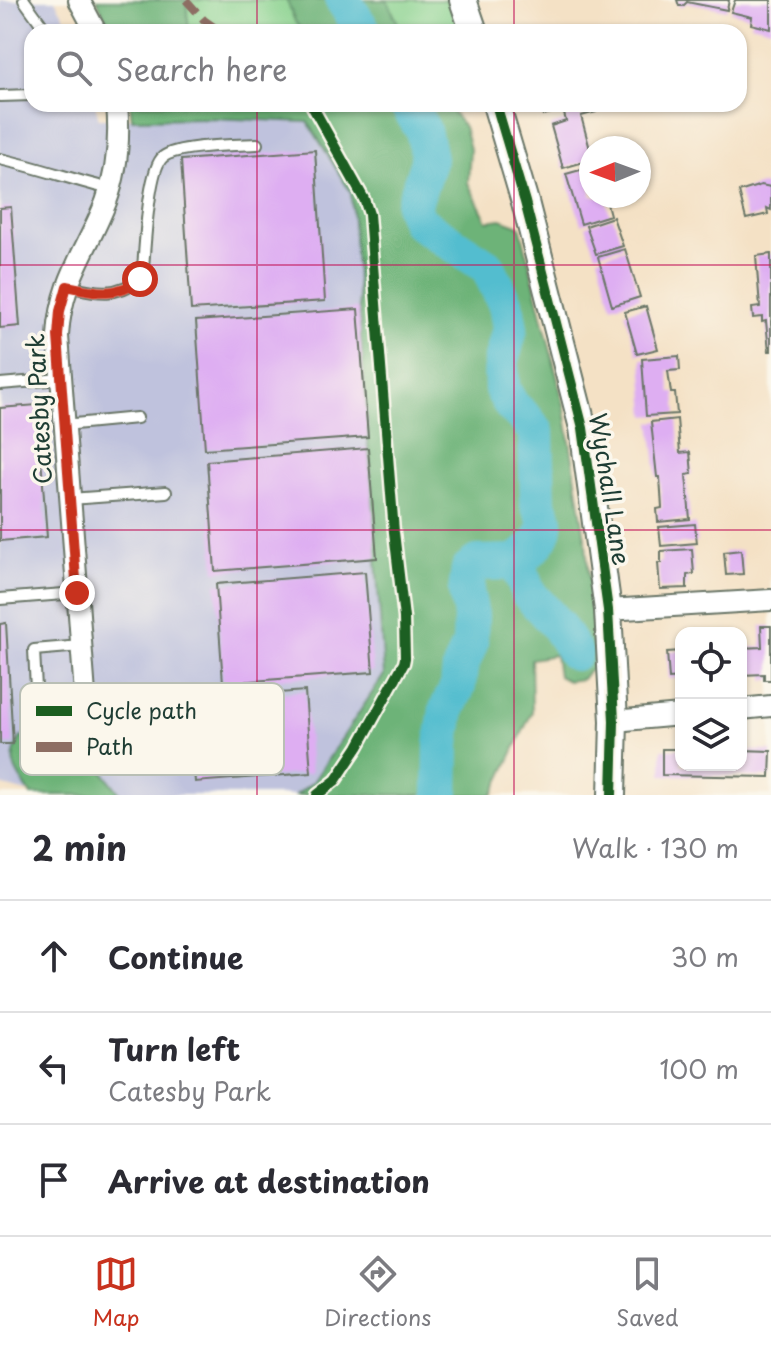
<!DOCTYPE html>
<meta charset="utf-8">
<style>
body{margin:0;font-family:"Playpen Sans",sans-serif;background:#f2f2f3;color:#2b2b33}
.controls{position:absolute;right:24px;bottom:24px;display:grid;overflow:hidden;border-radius:16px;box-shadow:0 2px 6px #0004}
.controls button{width:72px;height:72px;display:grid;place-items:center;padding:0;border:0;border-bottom:2px solid #e1e1e2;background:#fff;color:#2b2b33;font:40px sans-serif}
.compass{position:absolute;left:579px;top:136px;width:72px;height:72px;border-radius:50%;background:#fff;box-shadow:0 2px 6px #0004;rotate:269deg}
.stop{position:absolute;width:24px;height:24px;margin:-18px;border:6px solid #c8321e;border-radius:50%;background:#fff}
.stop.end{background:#c8321e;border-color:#fff;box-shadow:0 2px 8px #0008}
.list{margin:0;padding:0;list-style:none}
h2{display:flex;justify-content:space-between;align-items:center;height:104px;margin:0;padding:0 32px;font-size:34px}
h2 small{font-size:26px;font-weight:400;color:#7c7c81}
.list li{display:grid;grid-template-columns:52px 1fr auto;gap:24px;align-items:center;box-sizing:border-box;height:112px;padding:0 32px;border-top:2px solid #e1e1e2}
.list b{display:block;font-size:30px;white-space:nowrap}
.list p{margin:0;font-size:26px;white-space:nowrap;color:#7c7c81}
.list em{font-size:26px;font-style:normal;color:#7c7c81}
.icon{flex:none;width:44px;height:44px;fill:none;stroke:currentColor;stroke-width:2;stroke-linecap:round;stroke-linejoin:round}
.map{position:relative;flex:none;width:771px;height:795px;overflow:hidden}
.search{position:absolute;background:#fff;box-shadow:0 2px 6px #0004;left:24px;right:24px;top:24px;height:88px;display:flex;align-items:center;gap:20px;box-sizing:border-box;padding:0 28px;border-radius:24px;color:#7c7c81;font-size:30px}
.sheet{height:440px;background:#fff}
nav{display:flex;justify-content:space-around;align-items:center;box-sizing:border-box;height:112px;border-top:2px solid #e1e1e2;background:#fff;font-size:22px;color:#7c7c81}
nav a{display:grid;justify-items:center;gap:4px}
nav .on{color:#c8321e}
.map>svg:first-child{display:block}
</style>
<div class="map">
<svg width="771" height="795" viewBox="0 0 771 795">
<rect width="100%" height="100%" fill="#fbf7ec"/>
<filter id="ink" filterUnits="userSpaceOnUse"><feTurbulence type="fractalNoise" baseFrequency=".0125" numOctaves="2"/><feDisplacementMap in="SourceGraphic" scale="16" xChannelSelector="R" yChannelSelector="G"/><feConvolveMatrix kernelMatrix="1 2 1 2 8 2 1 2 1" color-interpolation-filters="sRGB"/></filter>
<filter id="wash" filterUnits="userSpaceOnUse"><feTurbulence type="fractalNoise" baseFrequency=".006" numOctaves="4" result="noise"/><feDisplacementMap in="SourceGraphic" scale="32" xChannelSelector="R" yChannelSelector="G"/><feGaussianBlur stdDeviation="1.8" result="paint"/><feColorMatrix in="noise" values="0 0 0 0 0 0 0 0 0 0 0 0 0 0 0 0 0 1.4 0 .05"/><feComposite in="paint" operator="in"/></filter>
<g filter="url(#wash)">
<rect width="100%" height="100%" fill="#f4e1c5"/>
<path fill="#bfc2dd" d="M 0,0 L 55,0 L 73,32 L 32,32 L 32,104 L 95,104 L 99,119 L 211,118 L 308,122 L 351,193 L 384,675 L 313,782 L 296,795 L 38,795 L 0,785 Z"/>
<path fill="#87d18d" stroke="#538760" stroke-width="2" d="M 146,0 L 451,0 L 461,32 L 164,32 Z"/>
<path fill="#6db378" stroke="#467856" stroke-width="2" d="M 97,0 L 186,0 L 189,32 L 112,32 Z
M 286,0 L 387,0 L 402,32 L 304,32 C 290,20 295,14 286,0 Z
M 130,104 L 446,104 L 464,127 L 470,149 L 468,183 L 487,221 L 501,219 L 520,226 L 565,409 L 586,544 L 597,670 L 588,671 L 582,679 L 568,681 L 558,676 L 555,655 L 531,659 L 532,712 L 493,795 L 296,795 L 313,782 L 384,675 L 351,193 L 308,122 L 211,118 L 132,119 Z
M 36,735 L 53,738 L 101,769 L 121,795 L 31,795 C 17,771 5,764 21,737 Z"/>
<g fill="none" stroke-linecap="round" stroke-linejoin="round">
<path stroke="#53bdcf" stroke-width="36" d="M 343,0 L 364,32
M 407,104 L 423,130 L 429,158 L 413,207 L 419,222 L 488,267 L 506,305 L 510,328 L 501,362 L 502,389 L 512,406 L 526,419 L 536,432 L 538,505 C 556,530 536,547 516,562
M 516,562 L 529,594 L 557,625 L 575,653
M 441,795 L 442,744 L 447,709 L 458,686 L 460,668 L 470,644 L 471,615 L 466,591 L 469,569 L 477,563 L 516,562"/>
</g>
<g id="blocks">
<path fill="#deaef2" d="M 677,0 L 729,0 L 727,10 L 687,2 L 683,6 L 679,6 Z
M 735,0 L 771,0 L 771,29 L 751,24 L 752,17 L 731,12 Z
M 540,104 L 594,104 L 596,112 L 581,116 L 591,153 L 591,160 L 563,168 L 551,126 L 566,121 L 563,110 L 543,115 Z
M 315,150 L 325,301 L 191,310 L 181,160 Z
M 591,167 L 591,196 L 605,196 L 610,215 L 581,224 L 566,174 Z
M 761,185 L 771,187 L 771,210 L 767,208 L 768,214 L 746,219 L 739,192 Z
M 11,207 L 20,326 L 0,328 L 0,208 Z
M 613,217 L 623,246 L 596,254 L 586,226 Z
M 625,249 L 640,297 L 612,306 L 598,257 Z
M 771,254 L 771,351 L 769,351 L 766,321 L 762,322 L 762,317 L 753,318 L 752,308 L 760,307 L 756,256 Z
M 646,306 L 658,349 L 637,354 L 625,312 Z
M 358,309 L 368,437 L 205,449 L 196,321 Z
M 679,356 L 680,370 L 668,371 L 671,393 L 675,393 L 677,414 L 646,416 L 642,359 Z
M 37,405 L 47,537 L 0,541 L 0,408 Z
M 677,419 L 680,453 L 690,452 L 692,474 L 686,475 L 690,519 L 658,522 L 657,509 L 662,508 L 660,477 L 657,477 L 651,422 Z
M 368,448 L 377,558 L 215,571 L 207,461 Z
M 695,524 L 697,543 L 661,546 L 659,527 Z
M 692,549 L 694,574 L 687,575 L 687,588 L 660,589 L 658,563 L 661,563 L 661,551 Z
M 741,550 L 743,574 L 726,575 L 724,552 Z
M 365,572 L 373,672 L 223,683 L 216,584 Z
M 6,623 L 13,744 L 0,744 L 0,624 Z
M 761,626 L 771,626 L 771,680 L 764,680 L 764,674 L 741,675 L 741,648 L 762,647 Z
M 681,651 L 681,678 L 669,679 L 667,652 Z
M 305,691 L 311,773 L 195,782 L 188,700 Z
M 662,749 L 681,749 L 681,765 L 741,765 L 741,750 L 771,751 L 770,777 L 662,775 Z"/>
</g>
</g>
<g filter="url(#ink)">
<use href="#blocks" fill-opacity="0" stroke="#6a7667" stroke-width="2"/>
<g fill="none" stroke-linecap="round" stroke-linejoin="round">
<defs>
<path id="service" d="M 24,0 L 47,32
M 0,96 L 32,95
M 0,159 C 37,167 73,180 110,189
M 67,286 C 96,292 114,298 140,279 L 143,268 C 145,247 148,169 163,157 C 177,145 237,145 257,144
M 0,384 L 61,379
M 64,425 L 137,418
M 70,499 L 166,492
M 0,599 L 77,593
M 37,708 L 34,650 L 81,646"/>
<path id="minor" d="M 79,0 L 96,32
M 608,610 L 771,600
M 741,709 L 771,706
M 87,721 L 58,336 C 61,280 87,251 106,202 C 118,170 120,138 117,104
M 614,721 L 681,715"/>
<path id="tertiary" d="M 463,0 L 474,32
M 496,104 L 525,202 L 583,428 L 608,610 L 614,721 L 612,795"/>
</defs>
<use href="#service" stroke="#6a7667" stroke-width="14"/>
<use href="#minor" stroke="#6a7667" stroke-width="24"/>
<use href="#tertiary" stroke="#6a7667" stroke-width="30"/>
<use href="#service" stroke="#fff" stroke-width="10"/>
<use href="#minor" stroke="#fff" stroke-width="20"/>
<use href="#tertiary" stroke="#fff" stroke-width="26"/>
<path stroke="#8d6e63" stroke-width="8" stroke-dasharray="16 8" stroke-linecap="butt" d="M 186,0 L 204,20 L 221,32"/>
<defs>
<path id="cycleway" d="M 311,104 L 364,199 L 369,214 L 394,532 L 404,618 L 405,658 L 404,663 L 358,747 L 336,780 L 317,795
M 496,104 L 525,202 L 583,428 L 608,610 L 614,721 L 612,795"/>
</defs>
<use href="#cycleway" stroke="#fbf7ec" stroke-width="15"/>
<use href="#cycleway" stroke="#1b5e20" stroke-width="10"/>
</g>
</g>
<g fill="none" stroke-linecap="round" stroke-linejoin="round" filter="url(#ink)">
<path stroke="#c8321e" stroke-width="10" d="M 77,593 L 58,336 L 60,311 L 67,286 C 95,292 116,298 140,279"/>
</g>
<path fill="none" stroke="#c2185b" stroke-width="2" stroke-opacity="0.55" d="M 257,0 L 257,32M 514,0 L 514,32M 257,104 L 257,795M 514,104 L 514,795M 0,265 L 771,265M 0,530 L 771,530"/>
<g text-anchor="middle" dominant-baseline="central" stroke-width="7" stroke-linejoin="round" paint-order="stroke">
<g font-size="24" fill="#1f3d34" stroke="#fbf7ec">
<text transform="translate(38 409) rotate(-93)">Catesby Park</text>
<text transform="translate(611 489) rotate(81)">Wychall Lane</text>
</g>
</g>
<rect x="20" y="683" width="264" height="92" rx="12" fill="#fbf7ec" stroke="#b9bfb5" stroke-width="2"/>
<rect x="36" y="706" width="36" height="10" fill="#1b5e20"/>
<rect x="36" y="742" width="36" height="10" fill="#8d6e63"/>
<g font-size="22" fill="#1f3d34">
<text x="86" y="719">Cycle path</text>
<text x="86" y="755">Path</text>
</g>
</svg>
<div class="controls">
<button><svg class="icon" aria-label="locate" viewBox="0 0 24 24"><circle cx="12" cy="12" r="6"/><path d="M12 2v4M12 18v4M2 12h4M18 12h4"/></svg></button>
<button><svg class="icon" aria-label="layers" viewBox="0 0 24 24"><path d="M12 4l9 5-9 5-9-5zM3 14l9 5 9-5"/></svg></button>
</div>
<svg class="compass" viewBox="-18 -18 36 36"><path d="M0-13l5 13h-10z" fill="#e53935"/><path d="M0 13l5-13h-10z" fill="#7c7c81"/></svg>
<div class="stop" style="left:140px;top:279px"></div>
<div class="stop end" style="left:77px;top:593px"></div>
<div class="search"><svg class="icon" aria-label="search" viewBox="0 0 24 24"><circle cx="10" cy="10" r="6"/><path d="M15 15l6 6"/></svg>Search here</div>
</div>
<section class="sheet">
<h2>2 min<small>Walk · 130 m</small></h2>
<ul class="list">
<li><svg class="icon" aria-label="ahead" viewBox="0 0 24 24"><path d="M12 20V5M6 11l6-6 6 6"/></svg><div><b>Continue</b></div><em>30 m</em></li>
<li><svg class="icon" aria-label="left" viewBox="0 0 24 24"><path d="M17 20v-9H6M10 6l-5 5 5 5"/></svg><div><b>Turn left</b><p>Catesby Park</p></div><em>100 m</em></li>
<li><svg class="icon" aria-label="arrive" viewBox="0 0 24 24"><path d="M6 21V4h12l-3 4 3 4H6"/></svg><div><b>Arrive at destination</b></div></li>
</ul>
</section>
<nav>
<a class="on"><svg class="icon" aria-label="map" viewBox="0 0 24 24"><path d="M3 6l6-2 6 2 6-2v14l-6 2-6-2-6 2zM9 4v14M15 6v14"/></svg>Map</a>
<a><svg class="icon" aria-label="directions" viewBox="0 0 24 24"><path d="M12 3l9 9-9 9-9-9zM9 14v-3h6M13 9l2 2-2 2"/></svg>Directions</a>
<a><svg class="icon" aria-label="saved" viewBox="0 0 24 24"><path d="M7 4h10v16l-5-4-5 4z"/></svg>Saved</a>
</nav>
